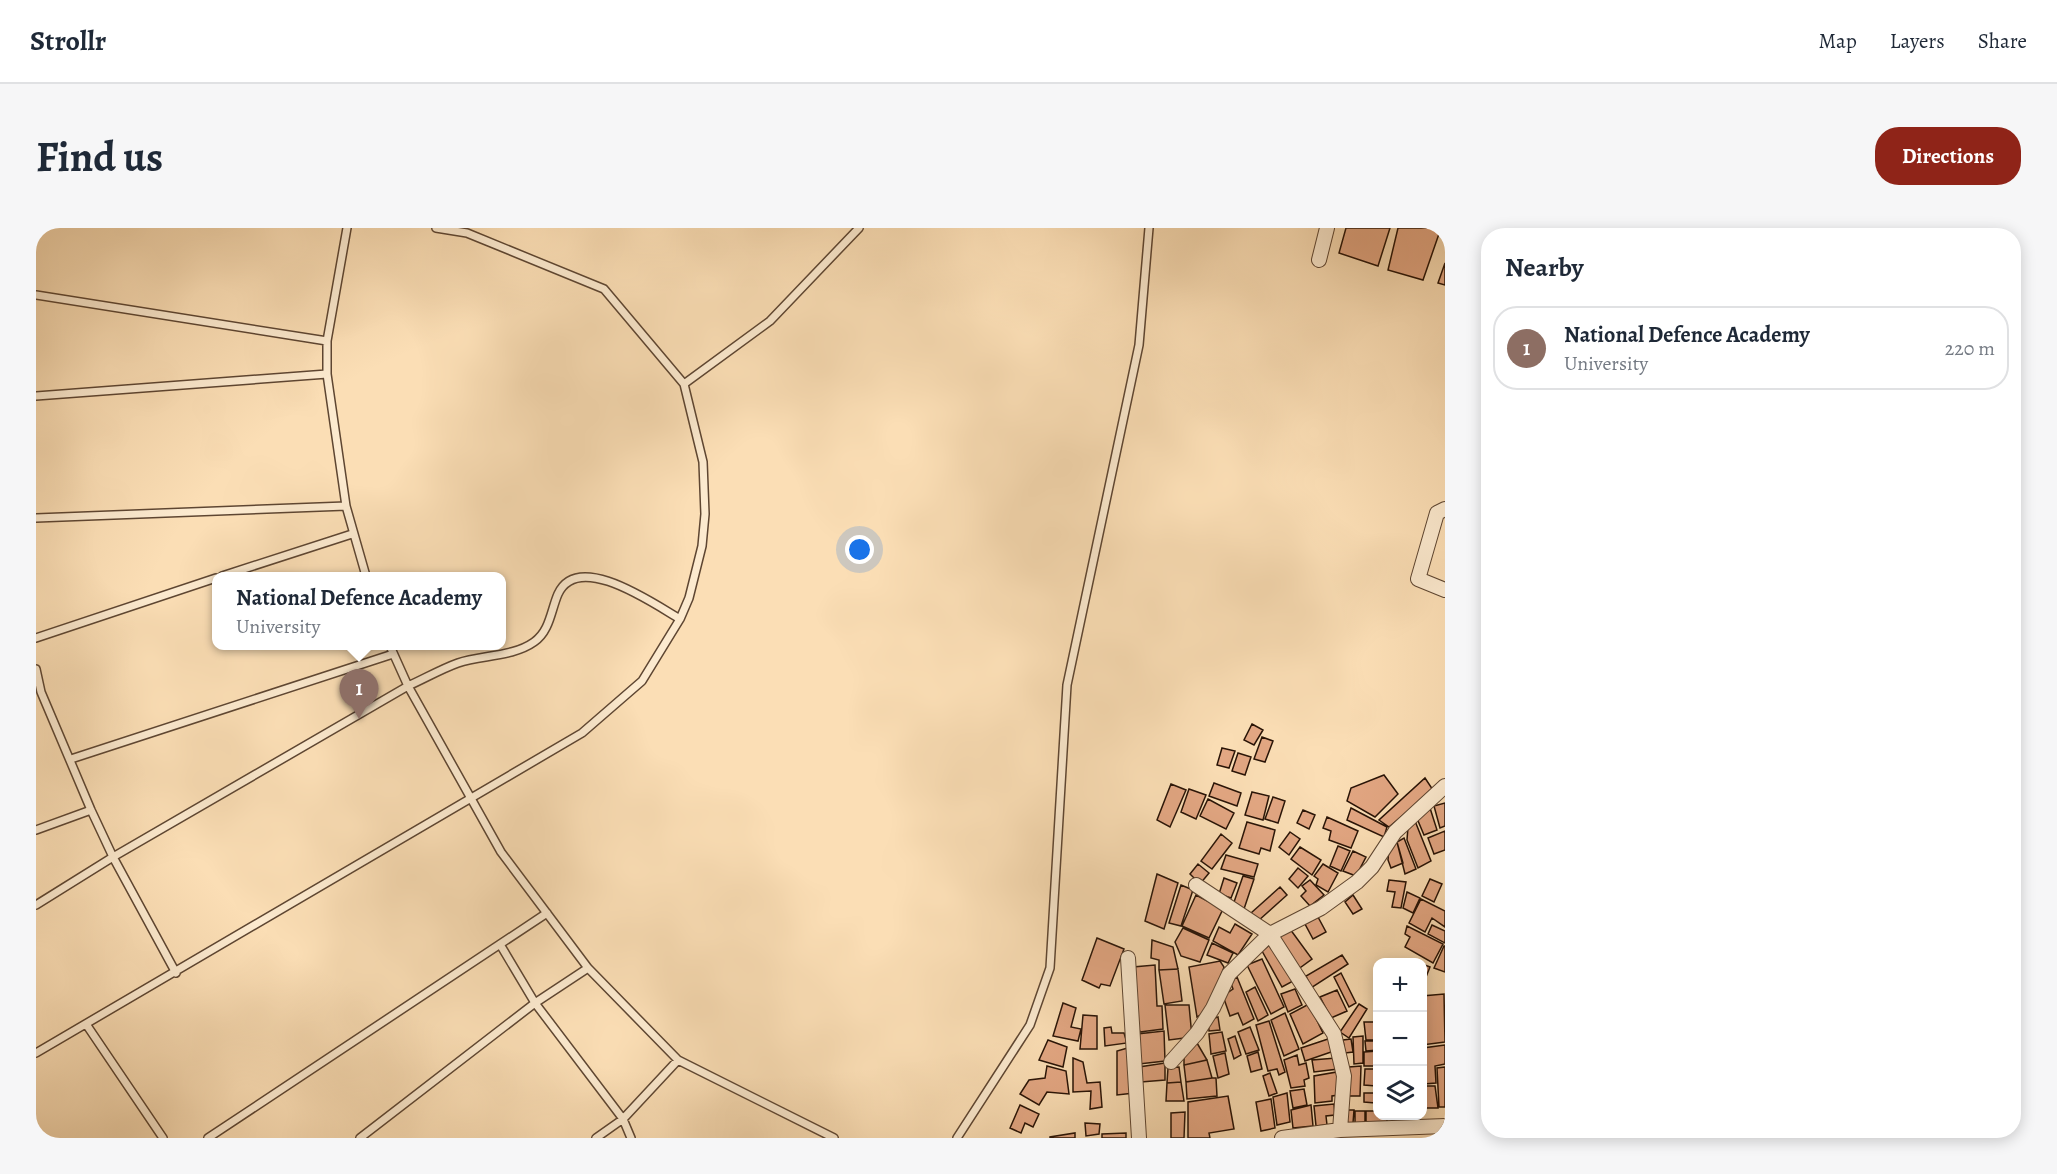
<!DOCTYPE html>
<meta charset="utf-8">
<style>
body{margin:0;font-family:Alegreya,serif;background:#f6f6f7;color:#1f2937}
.controls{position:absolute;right:18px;bottom:18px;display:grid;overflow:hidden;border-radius:12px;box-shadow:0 3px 15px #0003}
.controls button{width:54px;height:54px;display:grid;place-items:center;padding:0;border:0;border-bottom:2px solid #e0e1e3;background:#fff;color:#1f2937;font:30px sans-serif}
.you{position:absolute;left:824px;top:322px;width:21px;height:21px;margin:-15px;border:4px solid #fff;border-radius:50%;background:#1a73e8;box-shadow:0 0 0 9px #1a73e833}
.badge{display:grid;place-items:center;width:39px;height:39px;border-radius:50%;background:#8f2418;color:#fff;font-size:20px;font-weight:700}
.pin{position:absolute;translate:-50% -50px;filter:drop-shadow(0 2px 3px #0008)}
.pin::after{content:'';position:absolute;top:32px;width:21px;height:18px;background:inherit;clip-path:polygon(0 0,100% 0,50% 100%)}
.popup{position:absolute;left:176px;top:344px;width:294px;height:78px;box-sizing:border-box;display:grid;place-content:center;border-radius:12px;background:#fff;filter:drop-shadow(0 2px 4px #0005);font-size:20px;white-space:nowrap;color:#747a83}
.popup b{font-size:22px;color:#1f2937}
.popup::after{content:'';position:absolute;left:50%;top:100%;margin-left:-12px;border:12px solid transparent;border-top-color:#fff}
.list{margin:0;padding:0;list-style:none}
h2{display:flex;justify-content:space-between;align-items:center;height:78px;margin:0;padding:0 24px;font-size:26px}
h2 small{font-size:20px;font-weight:400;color:#747a83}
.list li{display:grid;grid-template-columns:39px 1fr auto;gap:18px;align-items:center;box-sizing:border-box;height:84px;margin:0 12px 12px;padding:0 12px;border:2px solid #e0e1e3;border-radius:24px}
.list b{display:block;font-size:22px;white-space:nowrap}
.list p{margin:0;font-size:20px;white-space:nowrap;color:#747a83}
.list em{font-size:20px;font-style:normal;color:#747a83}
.icon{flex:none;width:33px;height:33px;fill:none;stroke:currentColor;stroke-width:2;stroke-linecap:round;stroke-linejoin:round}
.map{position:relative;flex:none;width:1409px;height:910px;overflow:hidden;border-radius:24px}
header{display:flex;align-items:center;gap:36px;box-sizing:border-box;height:84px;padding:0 30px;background:#fff;border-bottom:2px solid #e0e1e3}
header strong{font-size:28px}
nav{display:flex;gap:33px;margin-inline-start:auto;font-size:21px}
.intro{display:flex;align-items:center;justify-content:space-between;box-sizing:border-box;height:144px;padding:0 36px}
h1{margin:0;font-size:42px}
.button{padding:15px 27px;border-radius:24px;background:#8f2418;color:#fff;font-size:21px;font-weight:700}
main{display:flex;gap:36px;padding:0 36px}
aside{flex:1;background:#fff;border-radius:24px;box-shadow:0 3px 15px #0003}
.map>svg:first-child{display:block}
</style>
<header>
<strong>Strollr</strong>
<nav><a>Map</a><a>Layers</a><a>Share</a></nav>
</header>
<div class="intro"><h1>Find us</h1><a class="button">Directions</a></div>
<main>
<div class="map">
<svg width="1409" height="910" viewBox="0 0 1409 910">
<rect width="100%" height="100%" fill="#fbdeb5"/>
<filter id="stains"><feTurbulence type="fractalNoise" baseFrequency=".00333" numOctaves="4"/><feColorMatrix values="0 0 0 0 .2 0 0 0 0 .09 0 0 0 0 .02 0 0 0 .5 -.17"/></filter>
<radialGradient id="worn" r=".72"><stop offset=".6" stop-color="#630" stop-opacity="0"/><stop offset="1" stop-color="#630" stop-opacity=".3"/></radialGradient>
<path fill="#e3a783" stroke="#291407" stroke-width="1.5" d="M 1310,0 L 1354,0 L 1342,38 L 1303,25 Z
M 1362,0 L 1405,0 L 1387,52 L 1352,42 Z
M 1409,35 L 1409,57 L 1402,55 Z
M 1216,496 L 1227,502 L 1218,517 L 1208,512 Z
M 1226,509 L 1237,513 L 1229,534 L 1218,531 Z
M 1186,520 L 1199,523 L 1193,540 L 1181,537 Z
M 1202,525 L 1215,529 L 1209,547 L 1196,543 Z
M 1348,547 L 1362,566 L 1339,589 L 1311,573 L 1315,560 Z
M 1389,550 L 1397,562 L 1353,599 L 1343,592 Z
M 1178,555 L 1205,565 L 1201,578 L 1173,568 Z
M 1135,556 L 1150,562 L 1134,599 L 1121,592 Z
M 1153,561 L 1170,567 L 1160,591 L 1145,584 Z
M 1216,564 L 1233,568 L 1227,592 L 1209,587 Z
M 1237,569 L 1249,573 L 1242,595 L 1229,591 Z
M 1172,571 L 1198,585 L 1190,601 L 1164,588 Z
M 1409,575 L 1409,598 L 1404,600 L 1398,578 Z
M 1315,580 L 1351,599 L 1348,609 L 1311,592 Z
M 1394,580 L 1401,602 L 1388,607 L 1380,588 Z
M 1267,582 L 1279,587 L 1273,601 L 1261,595 Z
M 1291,589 L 1322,603 L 1315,620 L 1293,612 L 1295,603 L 1287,600 Z
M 1379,593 L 1395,633 L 1382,640 L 1371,612 L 1372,599 Z
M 1211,594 L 1239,602 L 1234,623 L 1225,620 L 1223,626 L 1203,620 Z
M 1409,603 L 1409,622 L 1398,626 L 1392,610 Z
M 1254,604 L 1264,611 L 1253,627 L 1243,619 Z
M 1185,606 L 1196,615 L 1176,641 L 1165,633 Z
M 1368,610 L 1380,641 L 1369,646 L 1361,614 Z
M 1361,614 L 1367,635 L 1355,640 L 1352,632 L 1353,619 Z
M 1302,618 L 1314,623 L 1305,643 L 1294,638 Z
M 1264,619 L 1285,632 L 1276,647 L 1255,631 Z
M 1317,623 L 1330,629 L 1320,648 L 1307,643 Z
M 1190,627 L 1222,636 L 1218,649 L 1185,641 Z
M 1162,636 L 1173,645 L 1164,656 L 1154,646 Z
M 1287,636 L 1302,645 L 1292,664 L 1280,657 L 1282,651 L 1278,648 Z
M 1262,640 L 1272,648 L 1262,660 L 1253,651 Z
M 1121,646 L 1142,655 L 1128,701 L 1109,693 Z
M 1207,648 L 1218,651 L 1208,681 L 1197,677 Z
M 1188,650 L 1201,655 L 1195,670 L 1183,666 Z
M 1394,651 L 1406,656 L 1398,674 L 1386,668 Z
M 1274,652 L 1288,667 L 1274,678 L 1265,668 L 1270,663 L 1266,658 Z
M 1353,652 L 1370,654 L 1365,680 L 1356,679 L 1359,664 L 1351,663 Z
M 1145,657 L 1157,662 L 1145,698 L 1133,695 Z
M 1244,659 L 1251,667 L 1222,693 L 1215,685 Z
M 1371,664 L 1384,670 L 1377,685 L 1367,680 Z
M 1160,667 L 1187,681 L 1173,710 L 1146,698 Z
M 1317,667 L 1326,681 L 1317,686 L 1309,674 Z
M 1385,671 L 1409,683 L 1409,699 L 1396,690 L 1389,704 L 1373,695 Z
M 1282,689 L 1290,704 L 1277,711 L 1269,696 Z
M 1199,696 L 1216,706 L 1202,727 L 1177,713 L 1183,699 L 1194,705 Z
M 1396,697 L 1409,703 L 1409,715 L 1392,706 Z
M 1371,698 L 1407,716 L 1397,735 L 1369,719 L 1374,709 L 1369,706 Z
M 1147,700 L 1173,712 L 1164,734 L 1145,728 L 1139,714 Z
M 1254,701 L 1276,731 L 1261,742 L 1240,711 Z
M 1061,710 L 1088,721 L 1074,758 L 1065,756 L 1063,760 L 1046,752 Z
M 1116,712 L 1137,719 L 1142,741 L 1123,742 L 1123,732 L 1115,730 Z
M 1237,714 L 1259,752 L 1246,759 L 1226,723 Z
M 1176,715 L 1197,725 L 1192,735 L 1171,727 Z
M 1408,718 L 1409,718 L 1409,744 L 1398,740 Z
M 1306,727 L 1312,736 L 1275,760 L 1270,748 Z
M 1226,731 L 1248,779 L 1235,786 L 1211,737 Z
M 1184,733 L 1188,739 L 1177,775 L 1170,784 L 1161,789 L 1153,739 Z
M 1386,736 L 1394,739 L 1390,749 L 1386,747 Z
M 1119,737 L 1121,778 L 1126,778 L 1127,801 L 1104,804 L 1101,795 L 1097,739 Z
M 1142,741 L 1146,773 L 1128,776 L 1123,742 Z
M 1305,745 L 1320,775 L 1313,779 L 1298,749 Z
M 1201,749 L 1218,791 L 1207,797 L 1202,785 L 1194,788 L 1187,768 L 1197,761 L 1194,753 Z
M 1219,759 L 1232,787 L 1222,793 L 1210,764 Z
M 1259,761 L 1266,777 L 1252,784 L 1245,766 Z
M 1301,762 L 1311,783 L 1295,790 L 1284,769 Z
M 1408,766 L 1409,814 L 1386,817 L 1386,768 Z
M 1027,775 L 1040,780 L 1035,799 L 1045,801 L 1042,813 L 1017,808 Z
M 1273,776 L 1287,805 L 1267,816 L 1254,786 Z
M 1323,776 L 1331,781 L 1313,810 L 1304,804 Z
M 1129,777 L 1153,777 L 1156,809 L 1133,812 Z
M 1249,785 L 1263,821 L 1248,828 L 1235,792 Z
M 1047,787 L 1061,788 L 1061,821 L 1044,821 Z
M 1182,789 L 1184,802 L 1173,803 L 1172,792 Z
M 1233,793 L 1249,844 L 1243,847 L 1241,841 L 1232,843 L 1220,797 Z
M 1328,794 L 1342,794 L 1342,812 L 1330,812 Z
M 1075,799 L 1076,805 L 1088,805 L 1091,815 L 1069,818 L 1068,800 Z
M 1214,799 L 1223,822 L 1210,826 L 1202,804 Z
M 1128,803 L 1129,833 L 1103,836 L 1101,806 Z
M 1186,804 L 1190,823 L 1175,826 L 1173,806 Z
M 1199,808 L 1205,827 L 1198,831 L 1192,811 Z
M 1327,808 L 1327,835 L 1318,836 L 1317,809 Z
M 1295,810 L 1298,823 L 1269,833 L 1265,820 Z
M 1315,811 L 1317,824 L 1309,825 L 1307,812 Z
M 1012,812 L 1031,819 L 1027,839 L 1003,832 Z
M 1329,813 L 1342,813 L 1342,822 L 1330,823 Z
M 1161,815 L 1171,832 L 1148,837 L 1148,824 Z
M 1409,817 L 1409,836 L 1399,838 L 1400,855 L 1388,856 L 1387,820 Z
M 1095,819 L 1098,865 L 1081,867 L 1081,823 Z
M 1342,823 L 1342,838 L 1328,838 L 1328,824 Z
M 1222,824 L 1226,841 L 1215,844 L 1211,828 Z
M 1189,825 L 1193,846 L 1182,850 L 1177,828 Z
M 1261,827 L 1263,837 L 1270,835 L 1273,850 L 1268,852 L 1269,858 L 1255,860 L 1248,832 Z
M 1037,830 L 1047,834 L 1051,855 L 1064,854 L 1066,879 L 1054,881 L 1055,863 L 1037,864 Z
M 1300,830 L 1302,841 L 1278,844 L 1276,832 Z
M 1171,832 L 1176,850 L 1150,854 L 1148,837 Z
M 1129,835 L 1129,852 L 1105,854 L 1103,839 Z
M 1011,838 L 1030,843 L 1033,866 L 1011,864 L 1003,877 L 984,866 L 993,852 L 1009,850 Z
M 1325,838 L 1324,868 L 1313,868 L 1313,839 Z
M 1143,839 L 1145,854 L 1131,855 L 1132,840 Z
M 1409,839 L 1409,879 L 1403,879 L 1401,840 Z
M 1329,841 L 1341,841 L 1340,858 L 1328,857 Z
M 1301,844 L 1303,867 L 1296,868 L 1296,873 L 1279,875 L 1278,848 Z
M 1234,845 L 1241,865 L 1233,868 L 1227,848 Z
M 1176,850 L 1180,850 L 1181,868 L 1151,871 L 1150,854 Z
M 1145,854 L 1148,873 L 1130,873 L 1131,855 Z
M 1386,858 L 1399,858 L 1402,880 L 1386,880 Z
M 1268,861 L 1271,877 L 1257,880 L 1254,863 Z
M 1251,865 L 1254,894 L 1241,897 L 1237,869 Z
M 1328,865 L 1340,865 L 1339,875 L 1328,874 Z
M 1192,868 L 1198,901 L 1173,905 L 1174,910 L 1152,910 L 1152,874 Z
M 1235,871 L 1239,900 L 1225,903 L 1220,874 Z
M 1298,876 L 1299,887 L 1290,888 L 1291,897 L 1280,898 L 1278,878 Z
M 984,877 L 1003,886 L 997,899 L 989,895 L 985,905 L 974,900 Z
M 1275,877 L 1277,898 L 1257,900 L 1255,882 Z
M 1310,882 L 1318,882 L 1317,895 L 1310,895 Z
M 1319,883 L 1329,883 L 1329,896 L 1319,896 Z
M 1330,883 L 1342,883 L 1342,888 L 1351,888 L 1351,895 L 1330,894 Z
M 1149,884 L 1148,910 L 1135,910 L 1135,885 Z
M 1357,888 L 1380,888 L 1380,893 L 1357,894 Z
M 1049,895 L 1064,896 L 1063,906 L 1050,908 Z
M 1039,905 L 1039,910 L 1014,910 L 1014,909 Z
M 1090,905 L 1090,910 L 1066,910 L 1066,906 Z"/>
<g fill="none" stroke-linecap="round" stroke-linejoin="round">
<defs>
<path id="lane" d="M 311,0 L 291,113 L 291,146 L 310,278 L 330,348
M 0,67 L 291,113
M 648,156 L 734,93 L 823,0
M 0,168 L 291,146
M 0,290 L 310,278
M 186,348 L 316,306
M 0,410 L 180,350
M 354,418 L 372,458 L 465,624 L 552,740 L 642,832 L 798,910
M 0,441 L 5,464 L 55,582 L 77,629 L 140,745
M 35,531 L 357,426
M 0,602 L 55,582
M 0,677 L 77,629 L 372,458 C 388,451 405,441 422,435 C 445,427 477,429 498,414 C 514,403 515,382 522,366 C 542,322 618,376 644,391
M 465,718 L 499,775 L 587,891 L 595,910
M 50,796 L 127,910
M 0,825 L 546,505 L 606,453 L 644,391 L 653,370 L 666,318 L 669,286 L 667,234 L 648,156 L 568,61 L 431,5 L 400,0
M 172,910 L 511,685
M 324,910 L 499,775 L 552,740
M 560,910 L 587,891 L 642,832
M 921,910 L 994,797 L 1014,740 L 1031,457 L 1103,117 L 1113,0"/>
<path id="street" d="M 1283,32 L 1291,0
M 1409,281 L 1401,285 L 1382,351 L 1409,362
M 1160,657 L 1234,706 L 1298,806 L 1308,848 L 1304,902
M 1092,730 L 1103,910
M 1135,834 L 1161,805 L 1177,780 L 1193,746 L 1234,706 L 1285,680 L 1321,654 L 1336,639 L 1359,604 L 1409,558
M 1246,910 L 1304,902 L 1409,898"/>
</defs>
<use href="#lane" stroke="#5e4632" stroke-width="10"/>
<use href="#street" stroke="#5e4632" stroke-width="16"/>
<use href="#lane" stroke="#fceacf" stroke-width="7"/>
<use href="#street" stroke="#fceacf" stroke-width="14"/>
</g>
<rect width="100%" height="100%" filter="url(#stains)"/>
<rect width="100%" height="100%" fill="url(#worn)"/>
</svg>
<div class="controls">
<button>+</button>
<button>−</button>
<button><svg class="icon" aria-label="layers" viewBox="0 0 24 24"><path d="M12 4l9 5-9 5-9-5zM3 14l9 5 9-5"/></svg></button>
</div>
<div class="you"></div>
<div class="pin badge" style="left:323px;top:491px;background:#8d6e63">1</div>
<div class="popup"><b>National Defence Academy</b>University</div>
</div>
<aside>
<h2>Nearby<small></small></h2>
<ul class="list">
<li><span class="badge" style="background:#8d6e63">1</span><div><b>National Defence Academy</b><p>University</p></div><em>220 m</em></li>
</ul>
</aside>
</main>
